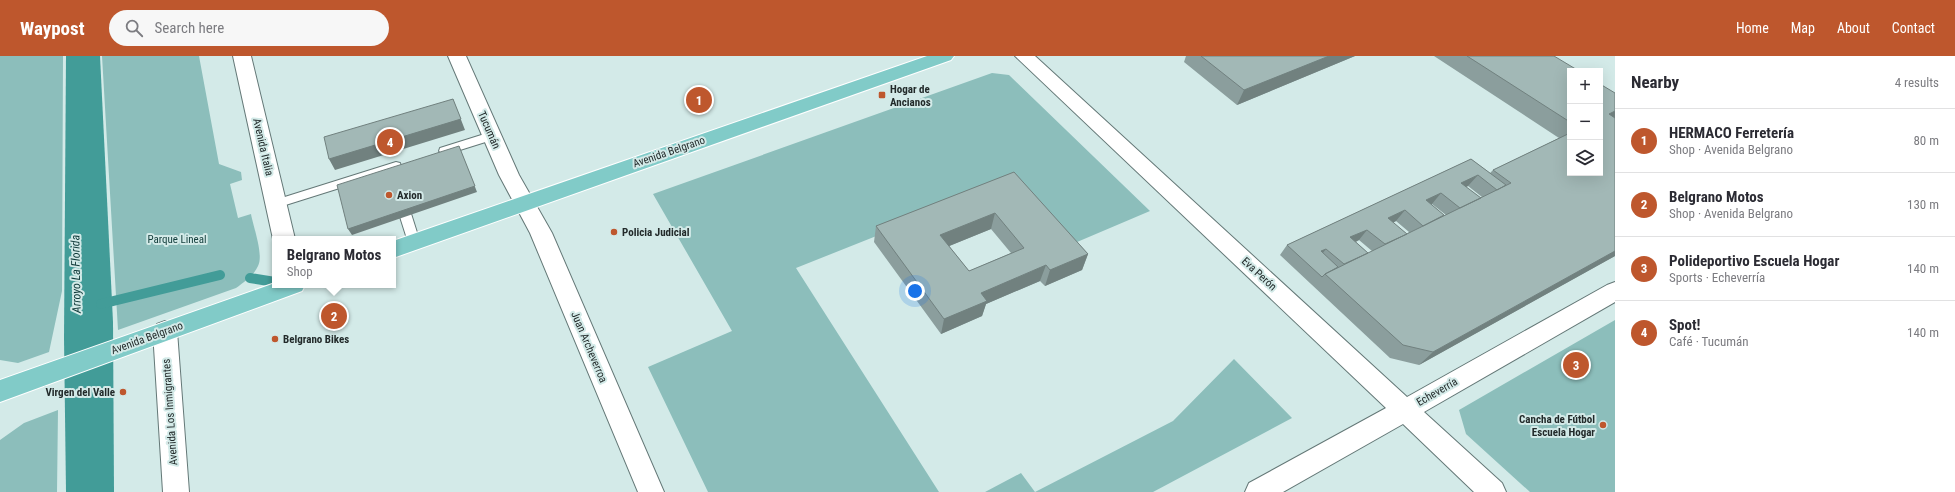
<!DOCTYPE html>
<meta charset="utf-8">
<style>
body{margin:0;font-family:"Roboto Condensed",sans-serif;background:#f7f7f7;color:#2b2b33}
.controls{position:absolute;right:12px;top:12px;display:grid;overflow:hidden;border-radius:0px;box-shadow:0 4px 16px #0002}
.controls button{width:36px;height:36px;display:grid;place-items:center;padding:0;border:0;border-bottom:1px solid #e1e1e2;background:#fff;color:#2b2b33;font:20px sans-serif}
.you{position:absolute;left:915px;top:235px;width:14px;height:14px;margin:-10px;border:3px solid #fff;border-radius:50%;background:#1a73e8;box-shadow:0 0 0 6px #1a73e833}
.badge{display:grid;place-items:center;width:26px;height:26px;border-radius:50%;background:#be572d;color:#fff;font-size:13px;font-weight:700}
.pin{position:absolute;translate:-50% -50%;border:2px solid #fff;box-shadow:0 1px 4px #0006}
.popup{position:absolute;left:272px;top:180px;width:124px;height:52px;box-sizing:border-box;display:grid;place-content:center;border-radius:0px;background:#fff;filter:drop-shadow(0 1px 3px #0005);font-size:13px;white-space:nowrap;color:#7c7c81}
.popup b{font-size:15px;color:#2b2b33}
.popup::after{content:'';position:absolute;left:50%;top:100%;margin-left:-8px;border:8px solid transparent;border-top-color:#fff}
.list{margin:0;padding:0;list-style:none}
h2{display:flex;justify-content:space-between;align-items:center;height:52px;margin:0;padding:0 16px;font-size:17px}
h2 small{font-size:13px;font-weight:400;color:#7c7c81}
.list li{display:grid;grid-template-columns:26px 1fr auto;gap:12px;align-items:center;box-sizing:border-box;height:64px;padding:0 16px;border-top:1px solid #e1e1e2}
.list b{display:block;font-size:15px;white-space:nowrap}
.list p{margin:0;font-size:13px;white-space:nowrap;color:#7c7c81}
.list em{font-size:13px;font-style:normal;color:#7c7c81}
.icon{flex:none;width:22px;height:22px;fill:none;stroke:currentColor;stroke-width:2;stroke-linecap:round;stroke-linejoin:round}
.map{position:relative;flex:none;width:1615px;height:436px;overflow:hidden}
header{display:flex;align-items:center;gap:24px;box-sizing:border-box;height:56px;padding:0 20px;background:#be572d;color:#fff}
header strong{font-size:19px}
nav{display:flex;gap:22px;margin-inline-start:auto;font-size:14px}
.search{width:280px;height:36px;background:#f7f7f7;display:flex;align-items:center;gap:10px;box-sizing:border-box;padding:0 14px;border-radius:22px;color:#7c7c81;font-size:15px}
main{display:flex}
aside{flex:1;background:#fff}
.map>svg:first-child{display:block}
</style>
<header>
<strong>Waypost</strong>
<div class="search"><svg class="icon" aria-label="search" viewBox="0 0 24 24"><circle cx="10" cy="10" r="6"/><path d="M15 15l6 6"/></svg>Search here</div>
<nav><a>Home</a><a>Map</a><a>About</a><a>Contact</a></nav>
</header>
<main>
<div class="map">
<svg width="1615" height="436" viewBox="0 0 1615 436">
<rect width="100%" height="100%" fill="#d3eae8"/>
<path fill="#8cbebb" d="M 0,0 L 63,0 L 62,235 L 49,296 L 18,307 L 0,304 Z
M 102,0 L 199,0 L 219,108 L 241,116 L 242,124 L 230,128 L 238,162 L 251,158 C 253,170 264,199 258,210 C 254,219 244,226 236,232 L 118,274 Z
M 992,17 L 1009,19 L 1150,155 L 1070,189 L 1012,126 L 796,212 L 939,436 L 708,436 L 648,311 L 732,275 L 653,138 Z
M 1615,264 L 1615,436 L 1530,436 L 1466,378 L 1459,354 Z
M 1234,303 L 1292,362 L 1153,436 L 1035,436 L 1173,365 Z
M 58,354 L 57,436 L 0,436 L 0,384 L 24,367 Z
M 1021,417 L 1035,436 L 985,436 Z"/>
<path fill="#429c98" d="M 66,0 L 100,0 L 113,266 L 114,436 L 66,436 L 64,282 Z"/>
<g fill="none" stroke-linecap="round" stroke-linejoin="round">
<path stroke="#429c98" stroke-width="10" d="M 250,222 L 275,226
M 101,248 L 220,219"/>
<defs>
<path id="service" d="M 491,76 L 495,77 L 496,80 L 495,83 L 444,99 L 439,95 L 440,92 Z
M 396,106 L 400,107 L 401,110 L 400,113 L 276,152 L 272,151 L 270,148 L 272,145 Z
M 401,141 L 405,142 L 407,145 L 420,186 L 418,189 L 410,189 L 408,186 L 395,145 L 397,142 Z"/>
<path id="minor" d="M 448,0 L 466,0 L 519,119 L 552,177 L 664,436 L 638,436 L 530,177 L 499,119 Z
M 1015,0 L 1035,0 L 1407,341 L 1607,229 L 1615,226 L 1615,246 L 1424,356 L 1502,427 L 1506,436 L 1474,436 L 1403,368 L 1283,436 L 1245,436 L 1249,427 L 1386,352 Z
M 165,265 L 173,268 L 177,275 L 189,436 L 163,436 L 153,275 L 157,268 Z"/>
<path id="secondary" d="M 233,0 L 251,0 L 295,183 L 275,183 L 275,186 L 273,183 Z"/>
<path id="primary" d="M 927,0 L 954,0 L 951,4 L 393,202 L 393,185 Z
M 275,227 L 275,229 L 305,229 L 302,235 L 0,346 L 0,324 Z"/>
</defs>
<use href="#service" stroke="#647877" stroke-width="2"/>
<use href="#minor" stroke="#647877" stroke-width="2"/>
<use href="#secondary" stroke="#647877" stroke-width="2"/>
<use href="#primary" stroke="#fff" stroke-width="2"/>
<use href="#service" fill="#fff" fill-rule="evenodd"/>
<use href="#minor" fill="#fff" fill-rule="evenodd"/>
<use href="#secondary" fill="#fff" fill-rule="evenodd"/>
<use href="#primary" fill="#81cbc8" fill-rule="evenodd"/>
</g>
<path fill="#8b9e9d" fill-rule="evenodd" d="M 1186,0 L 1355,0 L 1237,49 L 1184,6 Z
M 1434,0 L 1554,0 L 1570,15 L 1570,117 L 1615,37 L 1615,200 L 1419,309 L 1390,302 L 1280,199 L 1287,189 L 1471,103 L 1490,117 L 1493,114 L 1559,82 ZM 1468,130 L 1482,141 L 1481,142 L 1466,131 ZM 1431,148 L 1432,148 L 1446,159 L 1444,159 ZM 1396,165 L 1409,176 L 1407,178 L 1393,167 ZM 1359,184 L 1372,195 L 1368,197 L 1356,186 Z
M 1014,116 L 1088,198 L 1082,214 L 1045,230 L 1040,225 L 986,248 L 982,260 L 941,278 L 874,186 L 876,170 ZM 991,173 L 1011,197 L 969,215 L 949,190 Z"/>
<path fill="#71817f" d="M 1329,0 L 1355,0 L 1237,49 L 1244,34 Z
M 453,43 L 465,74 L 335,114 L 329,103 Z
M 1615,55 L 1615,63 L 1609,58 Z
M 459,90 L 477,136 L 352,179 L 348,173 Z
M 1478,119 L 1468,130 L 1452,138 L 1461,127 Z
M 1441,137 L 1432,148 L 1417,155 L 1426,144 Z
M 1405,154 L 1396,165 L 1380,173 L 1388,162 Z
M 995,157 L 991,173 L 937,195 L 940,179 Z
M 1367,174 L 1359,184 L 1342,192 L 1350,181 Z
M 1326,193 L 1318,203 L 1321,195 Z
M 1615,195 L 1615,200 L 1419,309 L 1433,296 Z
M 1088,198 L 1082,214 L 1045,230 L 1050,214 Z
M 1046,209 L 1040,225 L 986,248 L 982,260 L 941,278 L 944,263 L 981,237 Z"/>
<path fill="#a2b8b6" stroke="#71817f" fill-rule="evenodd" d="M 1201,0 L 1329,0 L 1244,34 Z
M 1467,0 L 1554,0 L 1579,15 L 1570,15 L 1570,66 Z
M 1600,28 L 1615,37 L 1615,55 L 1609,58 L 1615,62 L 1615,195 L 1433,296 L 1403,289 L 1325,218 L 1511,127 L 1493,114 L 1570,77 L 1570,117 L 1600,117 Z
M 453,43 L 461,63 L 329,103 L 324,81 Z
M 459,90 L 475,130 L 348,173 L 337,129 Z
M 1471,103 L 1506,129 L 1497,134 L 1478,119 L 1461,127 L 1481,142 L 1460,152 L 1441,137 L 1426,144 L 1444,159 L 1423,170 L 1405,154 L 1388,162 L 1407,178 L 1385,188 L 1367,174 L 1350,181 L 1368,197 L 1344,208 L 1326,193 L 1321,195 L 1338,211 L 1325,218 L 1322,221 L 1287,189 Z
M 1014,116 L 1088,198 L 1050,214 L 1046,209 L 981,237 L 987,245 L 944,263 L 876,170 ZM 995,157 L 1024,192 L 969,215 L 940,179 Z"/>
<g fill="#be572d" stroke="#d3eae8" stroke-width="1.5">
<rect x="878" y="35" width="8" height="8" rx="2"/>
<circle cx="389" cy="139" r="4"/>
<circle cx="614" cy="176" r="4"/>
<circle cx="275" cy="283" r="4"/>
<circle cx="123" cy="336" r="4"/>
<circle cx="1603" cy="369" r="4"/>
</g>
<g text-anchor="middle" dominant-baseline="central" stroke-width="4" stroke-linejoin="round" paint-order="stroke">
<g font-size="11" font-weight="bold" fill="#222a2a" stroke="#d3eae8" text-anchor="start">
<text x="890" y="33">Hogar de<tspan x="890" dy="13">Ancianos</tspan></text>
<text x="397" y="139">Axion</text>
<text x="622" y="176">Policia Judicial</text>
<text x="283" y="283">Belgrano Bikes</text>
<text x="115" y="336" text-anchor="end">Virgen del Valle</text>
<text x="1595" y="363" text-anchor="end">Cancha de Fútbol<tspan x="1595" dy="13">Escuela Hogar</tspan></text>
</g>
<g font-size="11" fill="#222a2a" stroke="#d3eae8">
<text transform="translate(489 74) rotate(66)">Tucumán</text>
<text transform="translate(263 91) rotate(77)">Avenida Italia</text>
<text transform="translate(669 96) rotate(-19)">Avenida Belgrano</text>
<text transform="translate(1259 218) rotate(43)">Eva Perón</text>
<text transform="translate(147 282) rotate(-20)">Avenida Belgrano</text>
<text transform="translate(589 291) rotate(67)">Juan Archeverroa</text>
<text transform="translate(1437 336) rotate(-30)">Echeverría</text>
<text transform="translate(170 356) rotate(-94)">Avenida Los Inmigrantes</text>
</g>
<g font-size="11" fill="#16403e" stroke="#d3eae8">
<text x="177" y="183">Parque Lineal</text>
</g>
<g font-size="12" font-style="italic" fill="#0f3a39" stroke="#d3eae8">
<text transform="translate(76 218) rotate(-91)">Arroyo La Florida</text>
</g>
</g>
</svg>
<div class="controls">
<button>+</button>
<button>−</button>
<button><svg class="icon" aria-label="layers" viewBox="0 0 24 24"><path d="M12 4l9 5-9 5-9-5zM3 14l9 5 9-5"/></svg></button>
</div>
<div class="you"></div>
<div class="pin badge" style="left:699px;top:44px">1</div>
<div class="pin badge" style="left:334px;top:260px">2</div>
<div class="popup"><b>Belgrano Motos</b>Shop</div>
<div class="pin badge" style="left:1576px;top:309px">3</div>
<div class="pin badge" style="left:390px;top:86px">4</div>
</div>
<aside>
<h2>Nearby<small>4 results</small></h2>
<ul class="list">
<li><span class="badge">1</span><div><b>HERMACO Ferretería</b><p>Shop · Avenida Belgrano</p></div><em>80 m</em></li>
<li><span class="badge">2</span><div><b>Belgrano Motos</b><p>Shop · Avenida Belgrano</p></div><em>130 m</em></li>
<li><span class="badge">3</span><div><b>Polideportivo Escuela Hogar</b><p>Sports · Echeverría</p></div><em>140 m</em></li>
<li><span class="badge">4</span><div><b>Spot!</b><p>Café · Tucumán</p></div><em>140 m</em></li>
</ul>
</aside>
</main>
